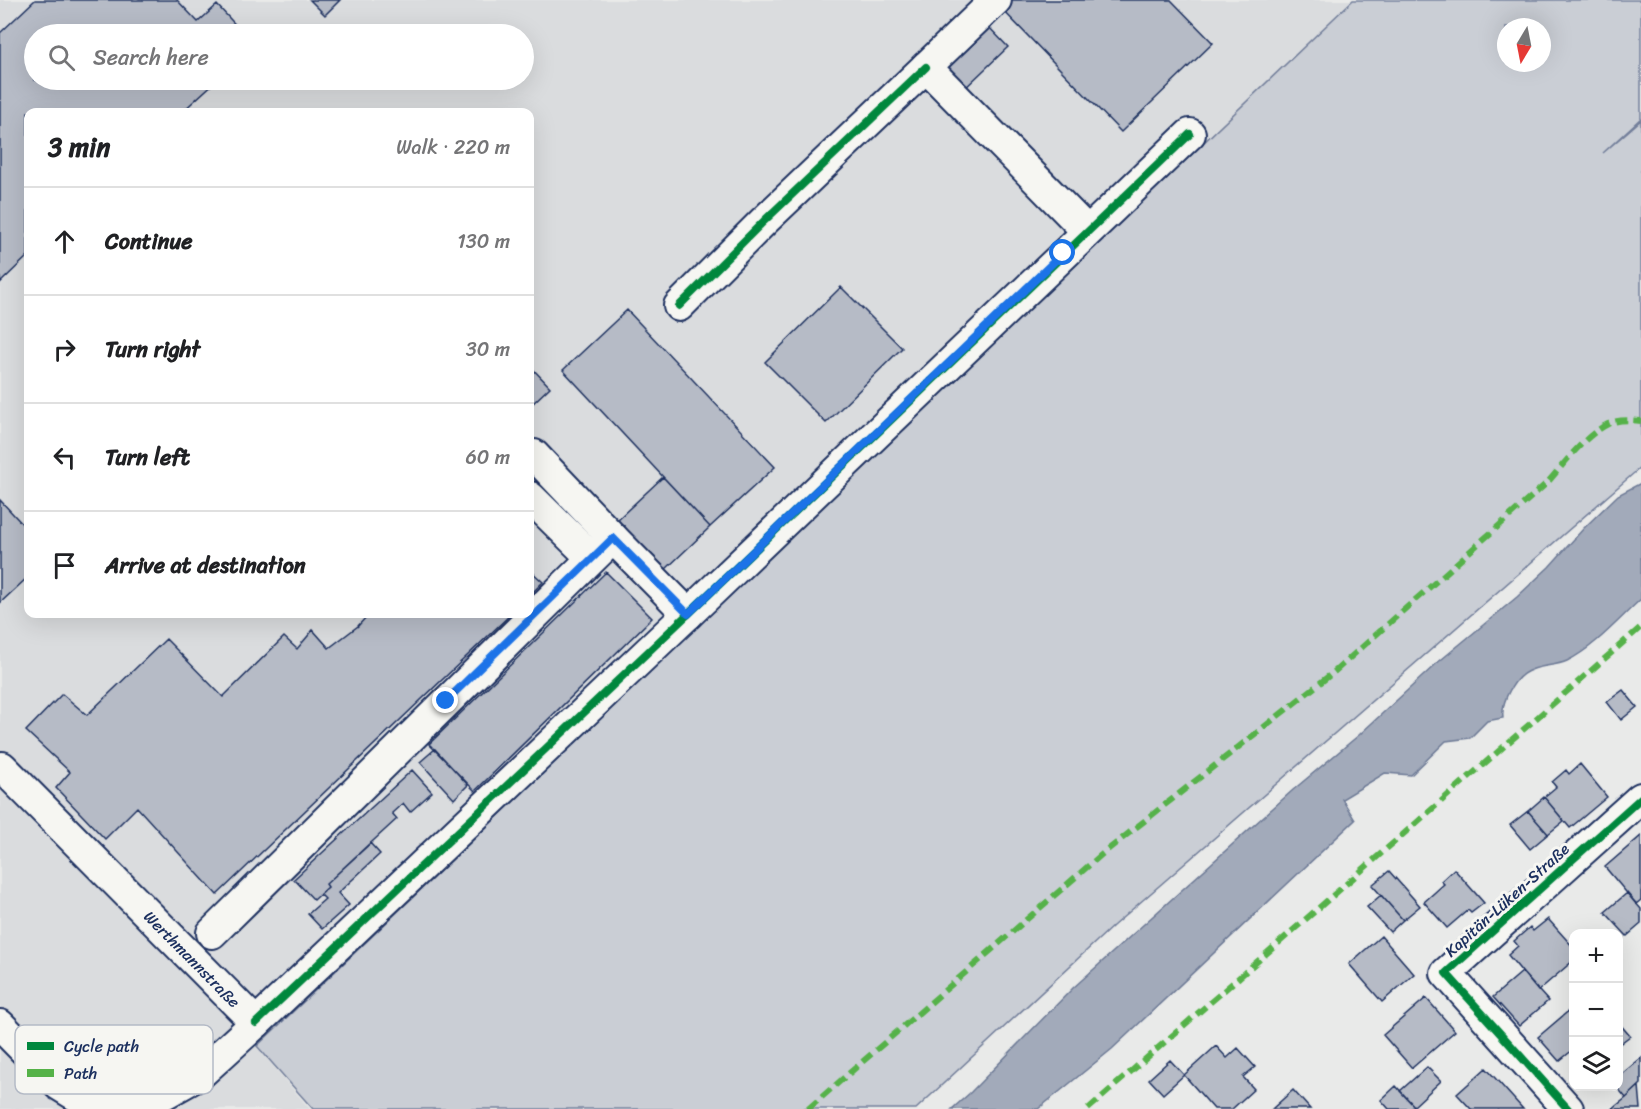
<!DOCTYPE html>
<meta charset="utf-8">
<style>
body{margin:0;font-family:Sriracha,sans-serif;background:#f6f6f6;color:#202124}
.controls{position:absolute;right:18px;bottom:18px;display:grid;overflow:hidden;border-radius:12px;box-shadow:0 6px 24px #0002}
.controls button{width:54px;height:54px;display:grid;place-items:center;padding:0;border:0;border-bottom:2px solid #e0e0e0;background:#fff;color:#202124;font:30px sans-serif}
.compass{position:absolute;left:1497px;top:18px;width:54px;height:54px;border-radius:50%;background:#fff;box-shadow:0 6px 24px #0002;rotate:190deg}
.stop{position:absolute;width:18px;height:18px;margin:-14px;border:4px solid #1a73e8;border-radius:50%;background:#fff}
.stop.end{background:#1a73e8;border-color:#fff;box-shadow:0 2px 6px #0008}
.list{margin:0;padding:0;list-style:none}
h2{display:flex;justify-content:space-between;align-items:center;height:78px;margin:0;padding:0 24px;font-size:26px}
h2 small{font-size:20px;font-weight:400;color:#757577}
.list li{display:grid;grid-template-columns:39px 1fr auto;gap:18px;align-items:center;box-sizing:border-box;height:108px;padding:0 24px;border-top:2px solid #e0e0e0}
.list b{display:block;font-size:22px;white-space:nowrap}
.list em{font-size:20px;font-style:normal;color:#757577}
.icon{flex:none;width:33px;height:33px;fill:none;stroke:currentColor;stroke-width:2;stroke-linecap:round;stroke-linejoin:round}
.map{position:relative;flex:none;width:1641px;height:1109px;overflow:hidden}
.search{position:absolute;background:#fff;box-shadow:0 6px 24px #0002;left:24px;top:24px;width:510px;height:66px;display:flex;align-items:center;gap:15px;box-sizing:border-box;padding:0 21px;border-radius:33px;color:#757577;font-size:22px}
.panel{position:absolute;background:#fff;box-shadow:0 6px 24px #0002;left:24px;top:108px;width:510px;height:510px;border-radius:12px}
.map>svg:first-child{display:block}
</style>
<div class="map">
<svg width="1641" height="1109" viewBox="0 0 1641 1109">
<rect width="100%" height="100%" fill="#e9eae9"/>
<filter id="ink" filterUnits="userSpaceOnUse"><feTurbulence type="fractalNoise" baseFrequency=".0167" numOctaves="2"/><feDisplacementMap in="SourceGraphic" scale="12" xChannelSelector="R" yChannelSelector="G"/><feConvolveMatrix kernelMatrix="1 2 1 2 8 2 1 2 1" color-interpolation-filters="sRGB"/></filter>
<g filter="url(#ink)">
<path fill="#dadcde" fill-rule="evenodd" d="M 0,0 L 1352,0 L 255,1045 L 310,1109 L 0,1109 ZM 34,34 L 524,34 L 524,80 L 34,80 ZM 28,112 L 530,112 L 530,614 L 28,614 Z"/>
<path fill="#caced5" stroke="#727e9a" stroke-width="1.5" fill-rule="evenodd" d="M 1353,0 L 1641,0 L 1641,118 L 1603,153 L 1641,120 L 1641,467 L 1113,926 L 916,1109 L 313,1109 L 257,1046 ZM 1506,27 L 1542,27 L 1542,63 L 1506,63 Z"/>
<path fill="#a2aaba" stroke="#6c7995" stroke-width="1.5" d="M 1641,483 L 1641,599 C 1619,619 1594,648 1567,661 C 1556,666 1542,665 1531,670 C 1514,676 1501,701 1503,718 L 1487,721 L 1470,738 L 1446,741 L 1411,775 L 1385,773 L 1342,799 L 1355,820 L 1112,1049 L 1038,1109 L 952,1109 L 971,1092 L 1073,988 L 1293,790 L 1359,735 L 1436,664 L 1517,597 L 1549,567 L 1584,528 L 1618,495 Z"/>
<path fill="#b6bbc6" stroke="#1b2f5e" stroke-width="1.5" d="M 35,0 L 177,0 L 198,22 L 217,5 L 244,34 L 34,34 L 34,80 L 217,80 L 182,112 L 28,112 L 28,256 L 0,283 L 0,33 Z
M 310,0 L 340,0 L 325,15 Z
M 1005,0 L 1171,0 L 1213,43 L 1121,132 L 999,6 Z
M 986,24 L 1008,47 L 961,92 L 939,69 Z
M 841,287 L 902,348 L 826,423 L 765,362 Z
M 627,310 L 775,467 L 710,527 L 563,370 Z
M 530,366 L 550,387 L 530,406 Z
M 663,477 L 710,527 L 666,569 L 617,520 Z
M 0,500 L 28,530 L 28,577 L 0,603 Z
M 530,570 L 543,582 L 530,595 Z
M 606,572 L 652,618 L 475,791 L 429,744 Z
M 365,614 L 511,614 L 217,895 L 137,807 L 105,839 L 56,788 L 70,772 L 26,731 L 62,694 L 87,715 L 166,639 L 223,697 L 284,637 L 297,649 L 313,630 L 329,648 L 358,626 L 367,616 Z
M 1623,690 L 1637,707 L 1621,720 L 1607,702 Z
M 435,749 L 468,785 L 454,799 L 420,762 Z
M 1580,764 L 1607,797 L 1570,828 L 1544,797 L 1556,787 L 1552,782 L 1566,770 L 1569,774 Z
M 412,770 L 432,792 L 410,812 L 403,803 L 392,813 L 397,819 L 326,884 L 328,887 L 314,900 L 294,879 Z
M 1544,797 L 1564,821 L 1548,834 L 1528,811 Z
M 1528,811 L 1548,834 L 1530,849 L 1510,825 Z
M 1641,836 L 1641,900 L 1636,904 L 1605,867 Z
M 370,843 L 380,854 L 338,893 L 349,905 L 322,929 L 308,914 L 325,899 L 320,894 L 328,887 L 326,884 Z
M 1454,869 L 1484,903 L 1471,913 L 1468,910 L 1447,928 L 1424,902 L 1444,884 L 1441,881 Z
M 1389,871 L 1420,906 L 1403,920 L 1372,885 Z
M 1627,893 L 1641,909 L 1641,924 L 1627,936 L 1605,912 Z
M 1381,895 L 1403,920 L 1390,932 L 1367,907 Z
M 1548,919 L 1574,948 L 1574,960 L 1538,991 L 1508,955 L 1518,946 L 1514,941 L 1530,927 L 1533,931 Z
M 1381,936 L 1414,974 L 1382,1002 L 1349,964 Z
M 1522,972 L 1548,1001 L 1519,1026 L 1493,997 Z
M 1426,998 L 1455,1031 L 1412,1068 L 1383,1035 Z
M 1572,1008 L 1574,1010 L 1574,1049 L 1559,1061 L 1538,1037 Z
M 1618,1022 L 1630,1036 L 1618,1045 Z
M 1216,1046 L 1227,1058 L 1238,1048 L 1255,1067 L 1243,1077 L 1254,1089 L 1232,1109 L 1214,1109 L 1184,1075 Z
M 1641,1058 L 1641,1084 L 1626,1098 L 1616,1086 L 1618,1086 L 1618,1077 Z
M 1170,1060 L 1184,1075 L 1163,1094 L 1149,1079 Z
M 1427,1067 L 1441,1081 L 1414,1106 L 1400,1091 Z
M 1486,1068 L 1523,1109 L 1471,1109 L 1457,1094 Z
M 1396,1086 L 1414,1106 L 1410,1109 L 1389,1109 L 1381,1100 Z
M 1639,1086 L 1641,1109 L 1612,1109 L 1626,1098 Z
M 1293,1090 L 1310,1109 L 1272,1109 Z"/>
<g fill="none" stroke-linecap="round" stroke-linejoin="round">
<defs>
<g id="street">
<path d="M 996,0 L 926,67 L 1087,231"/>
<path d="M 679,306 L 764,221 L 926,67"/>
<path d="M 530,459 L 534,455 L 613,538"/>
<path d="M 530,497 L 592,558"/>
<path id="s1" d="M 0,769 L 2,767 L 256,1023 L 200,1074 L 157,1098 L 102,1109"/>
<path d="M 212,933 L 613,538 L 688,614"/>
<path d="M 256,1023 L 688,614 L 1190,134"/>
<path d="M 0,1025 L 59,1085 L 98,1109"/>
<path d="M 1568,1109 L 1446,973 L 1641,798"/>
</g>
</defs>
<use href="#street" stroke="#1b2f5e" stroke-width="34"/>
<use href="#street" stroke="#f6f6f2" stroke-width="30"/>
<path stroke="#55b248" stroke-width="6" stroke-dasharray="12 6" stroke-linecap="butt" d="M 808,1109 L 1101,855 L 1334,672 L 1547,483 C 1565,463 1584,436 1608,424 C 1619,419 1630,420 1641,421
M 1088,1109 L 1641,627"/>
<defs>
<path id="cycleway" d="M 679,306 L 764,221 L 926,67
M 256,1023 L 688,614 L 1190,134
M 1568,1109 L 1446,973 L 1641,798"/>
</defs>
<use href="#cycleway" stroke="#f6f6f2" stroke-width="11"/>
<use href="#cycleway" stroke="#00873e" stroke-width="8"/>
</g>
</g>
<g fill="none" stroke-linecap="round" stroke-linejoin="round" filter="url(#ink)">
<path stroke="#1a73e8" stroke-width="8" d="M 446,701 L 613,538 L 688,614 L 1063,253"/>
</g>
<g text-anchor="middle" dominant-baseline="central" stroke-width="6" stroke-linejoin="round" paint-order="stroke">
<g font-size="16" fill="#1b2f5e" stroke="#f6f6f2">
<text transform="translate(1507 900) rotate(-42)">Kapitän-Lüken-Straße</text>
<text stroke="none"><textPath href="#s1" startOffset="273">Werthmannstraße</textPath></text>
</g>
</g>
<rect x="15" y="1025" width="198" height="69" rx="9" fill="#f6f6f2" stroke="#b4bac6" stroke-width="1.5"/>
<rect x="27" y="1042" width="27" height="8" fill="#00873e"/>
<rect x="27" y="1069" width="27" height="8" fill="#55b248"/>
<g font-size="16" fill="#1b2f5e">
<text x="64" y="1052">Cycle path</text>
<text x="64" y="1079">Path</text>
</g>
</svg>
<div class="controls">
<button>+</button>
<button>−</button>
<button><svg class="icon" aria-label="layers" viewBox="0 0 24 24"><path d="M12 4l9 5-9 5-9-5zM3 14l9 5 9-5"/></svg></button>
</div>
<svg class="compass" viewBox="-18 -18 36 36"><path d="M0-13l5 13h-10z" fill="#e53935"/><path d="M0 13l5-13h-10z" fill="#757577"/></svg>
<div class="stop" style="left:1063px;top:253px"></div>
<div class="stop end" style="left:446px;top:701px"></div>
<div class="search"><svg class="icon" aria-label="search" viewBox="0 0 24 24"><circle cx="10" cy="10" r="6"/><path d="M15 15l6 6"/></svg>Search here</div>
<section class="panel">
<h2>3 min<small>Walk · 220 m</small></h2>
<ul class="list">
<li><svg class="icon" aria-label="ahead" viewBox="0 0 24 24"><path d="M12 20V5M6 11l6-6 6 6"/></svg><div><b>Continue</b></div><em>130 m</em></li>
<li><svg class="icon" aria-label="right" viewBox="0 0 24 24"><path d="M7 20v-9h11M14 6l5 5-5 5"/></svg><div><b>Turn right</b></div><em>30 m</em></li>
<li><svg class="icon" aria-label="left" viewBox="0 0 24 24"><path d="M17 20v-9H6M10 6l-5 5 5 5"/></svg><div><b>Turn left</b></div><em>60 m</em></li>
<li><svg class="icon" aria-label="arrive" viewBox="0 0 24 24"><path d="M6 21V4h12l-3 4 3 4H6"/></svg><div><b>Arrive at destination</b></div></li>
</ul>
</section>
</div>
